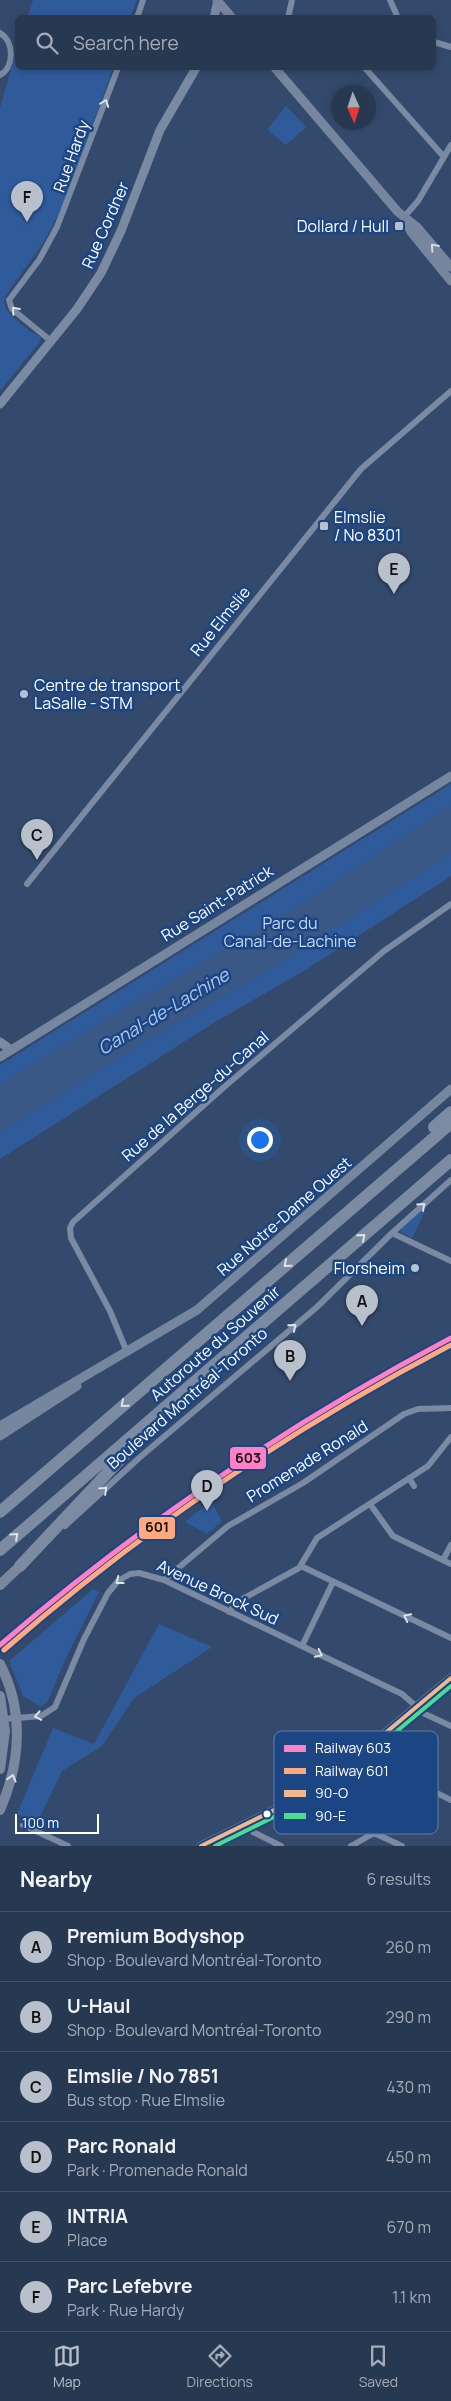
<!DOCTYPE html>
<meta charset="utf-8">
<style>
body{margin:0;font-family:Manrope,sans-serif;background:#33435b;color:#f1f3f6}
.compass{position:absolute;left:331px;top:85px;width:45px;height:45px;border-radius:50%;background:#273851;box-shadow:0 2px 8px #0003;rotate:177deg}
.scale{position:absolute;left:15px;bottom:12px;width:84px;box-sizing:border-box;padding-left:5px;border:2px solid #fff;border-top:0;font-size:14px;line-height:18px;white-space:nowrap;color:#fff;-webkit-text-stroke:4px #1c4584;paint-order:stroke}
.you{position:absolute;left:259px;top:1139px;width:18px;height:18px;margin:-12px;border:4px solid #fff;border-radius:50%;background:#1a73e8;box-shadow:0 0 0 8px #1a73e833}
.badge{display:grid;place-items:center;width:32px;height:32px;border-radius:50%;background:#b8c0cc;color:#111;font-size:16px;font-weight:700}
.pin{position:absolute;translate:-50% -41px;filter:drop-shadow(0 1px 2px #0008)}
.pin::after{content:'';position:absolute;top:26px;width:18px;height:15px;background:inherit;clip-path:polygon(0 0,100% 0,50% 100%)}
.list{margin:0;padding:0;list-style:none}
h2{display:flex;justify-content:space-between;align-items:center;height:65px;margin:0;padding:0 20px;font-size:21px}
h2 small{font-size:16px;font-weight:400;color:#a4acb7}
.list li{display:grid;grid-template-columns:32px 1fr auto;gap:15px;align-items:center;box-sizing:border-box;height:70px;padding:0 20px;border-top:1px solid #435268}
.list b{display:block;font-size:19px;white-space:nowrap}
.list p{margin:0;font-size:16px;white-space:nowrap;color:#a4acb7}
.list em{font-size:16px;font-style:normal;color:#a4acb7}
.icon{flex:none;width:28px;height:28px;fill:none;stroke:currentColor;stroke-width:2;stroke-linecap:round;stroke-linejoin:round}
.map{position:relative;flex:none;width:451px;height:1846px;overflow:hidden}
.search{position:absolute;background:#273851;box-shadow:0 2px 8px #0003;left:15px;right:15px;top:15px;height:55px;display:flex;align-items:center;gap:12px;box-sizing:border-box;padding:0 18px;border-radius:8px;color:#a4acb7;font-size:19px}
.sheet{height:485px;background:#273851}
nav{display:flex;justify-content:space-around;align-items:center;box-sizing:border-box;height:70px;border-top:1px solid #435268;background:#273851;font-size:14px;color:#a4acb7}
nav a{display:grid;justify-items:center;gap:2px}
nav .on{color:#b8c0cc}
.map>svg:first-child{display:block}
</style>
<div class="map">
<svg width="451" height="1846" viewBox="0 0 451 1846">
<rect width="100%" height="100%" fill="#344a6c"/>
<path fill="#305b9b" d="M 33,0 L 137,0 L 130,17 L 28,17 Z
M 17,49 L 18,68 L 113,68 C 93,121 74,189 46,238 C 40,249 4,295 4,301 C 4,314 30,332 41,337 L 39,343 L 0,391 L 0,108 Z
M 286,106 L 306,127 L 286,145 L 267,130 Z
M 451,784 L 451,876 L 307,969 L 212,1024 L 0,1159 L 0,1065 Z
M 422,1210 L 424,1213 L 412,1238 L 401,1232 L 401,1229 Z
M 211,1501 L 222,1521 L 207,1534 L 185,1522 Z
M 93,1589 L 99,1592 L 65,1660 L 48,1701 L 41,1707 L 23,1696 L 9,1661 Z
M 159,1624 L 212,1647 L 134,1698 L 102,1746 L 62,1771 L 37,1823 L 17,1814 L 53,1728 L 94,1744 Z"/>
<path fill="#395885" d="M 451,805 L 451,853 L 277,965 L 107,1065 L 0,1133 L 0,1085 L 96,1025 L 291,910 Z"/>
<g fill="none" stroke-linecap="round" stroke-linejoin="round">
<path stroke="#7a8aa2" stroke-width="6" d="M 390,0 L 398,18
M 137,18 L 143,0
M 288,18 L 292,0
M 0,33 C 15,42 14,68 0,75
M 434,42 L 451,47
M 365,68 L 444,157
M 404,217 L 418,201 L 451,145
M 51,341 L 12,309 L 9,300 L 39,260 L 57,227 L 118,68
M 27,884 L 361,469 L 451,391
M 392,1233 L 451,1261
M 127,1352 L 110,1311 L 71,1238 L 70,1228 L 73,1222 L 223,1088 L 384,951 L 451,904
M 409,1478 L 414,1486
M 370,1504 L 393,1536 L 451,1564
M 65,1526 L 139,1458 L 317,1307 L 392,1233 L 451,1180
M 443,1560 L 451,1545
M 301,1566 L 451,1638
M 164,1580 L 228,1526 L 303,1483 L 404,1414 L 418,1409 L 451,1408
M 229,1612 L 237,1602 L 299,1568 L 317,1538 L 428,1466 L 451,1437
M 302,1646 L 333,1582
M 4,1719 L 41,1716 L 55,1707 L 84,1639 L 108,1593 L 118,1581 L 130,1574 L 139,1573 L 164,1580 L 402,1694 L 425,1714 L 451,1726
M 363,1754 L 374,1762 L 451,1800
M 246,1824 L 253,1832 L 281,1846
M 23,1825 L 68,1846
M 351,1846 L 374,1833 L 402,1846"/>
<path stroke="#7a8aa2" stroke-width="9" d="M 214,18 L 218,0
M 0,404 L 77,309 L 101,273 L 121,231 L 160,130 L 196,68
M 0,1042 L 11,1050"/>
<path stroke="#75869e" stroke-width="9" d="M 217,0 L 232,18
M 275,68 L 398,212 L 417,227 L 451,267
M 405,220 L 411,232 L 451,281
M 0,1057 L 451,776
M 0,1426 L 197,1310 L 451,1089
M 0,1436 L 77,1386
M 201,1846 L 321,1787 L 451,1678"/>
<path stroke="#79889f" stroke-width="10" d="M 0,1585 L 20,1566
M 0,1664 C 24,1710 21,1762 0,1810
M 0,1696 L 5,1731 L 0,1769"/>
<path stroke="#7b8ba2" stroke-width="12" d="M 434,1127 L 451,1112
M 0,1512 L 451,1123
M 0,1550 L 451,1160
M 20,1566 L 145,1433"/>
<defs>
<path id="rail" d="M 0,1649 C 136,1529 290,1426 451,1342"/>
</defs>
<use href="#rail" stroke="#7b8ba2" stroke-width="4"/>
<use href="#rail" stroke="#1c4584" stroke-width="2" stroke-dasharray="5.5" stroke-linecap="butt"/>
<defs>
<path id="bus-1" d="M 201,1846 L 321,1787 L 451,1678"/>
<path id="bus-2" d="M 215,1846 L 324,1792 L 451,1686"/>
</defs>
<use href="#bus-1" stroke="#1c4584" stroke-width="8"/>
<use href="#bus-2" stroke="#1c4584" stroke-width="8"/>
<use href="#bus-1" stroke="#f1b78d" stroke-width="4"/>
<use href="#bus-2" stroke="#4ddb92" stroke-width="4"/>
<defs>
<path id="rail-1" d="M 0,1645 C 138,1526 290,1423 451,1338"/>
<path id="rail-2" d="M 4,1650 C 140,1531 291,1429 451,1345"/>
</defs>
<use href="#rail-1" stroke="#1c4584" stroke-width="9"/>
<use href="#rail-2" stroke="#1c4584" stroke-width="9"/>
<use href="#rail-1" stroke="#ff80c5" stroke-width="5"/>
<use href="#rail-2" stroke="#ffa980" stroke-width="5"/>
</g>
<defs><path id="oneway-chevron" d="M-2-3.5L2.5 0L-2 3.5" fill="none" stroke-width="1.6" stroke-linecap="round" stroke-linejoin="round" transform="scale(1.25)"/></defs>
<g stroke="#dee2e8">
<use href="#oneway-chevron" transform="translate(105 103) rotate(-69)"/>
<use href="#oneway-chevron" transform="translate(15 310) rotate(-132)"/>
<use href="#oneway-chevron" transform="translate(422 1206) rotate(-42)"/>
<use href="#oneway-chevron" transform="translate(362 1237) rotate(-41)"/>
<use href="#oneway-chevron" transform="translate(287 1264) rotate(139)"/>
<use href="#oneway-chevron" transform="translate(293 1327) rotate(-40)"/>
<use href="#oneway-chevron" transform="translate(124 1404) rotate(139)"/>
<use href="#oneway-chevron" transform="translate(104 1490) rotate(-43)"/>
<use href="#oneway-chevron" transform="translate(15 1536) rotate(-42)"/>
<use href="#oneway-chevron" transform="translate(119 1581) rotate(142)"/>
<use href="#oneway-chevron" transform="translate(407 1617) rotate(-154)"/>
<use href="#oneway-chevron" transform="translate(319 1654) rotate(26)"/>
<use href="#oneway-chevron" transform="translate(38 1716) rotate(169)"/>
</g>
<use stroke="#d6dbe2" href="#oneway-chevron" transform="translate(434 247) rotate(-131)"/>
<use stroke="#dee1e7" href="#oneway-chevron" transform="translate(12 1778) rotate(-75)"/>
<g fill="#b8c0cc" stroke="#1c4584" stroke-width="2">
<rect x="394" y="221" width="10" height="10" rx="2.5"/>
<rect x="319" y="521" width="10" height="10" rx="2.5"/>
<circle cx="24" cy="694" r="5"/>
<circle cx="415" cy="1268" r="5"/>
</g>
<circle fill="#fff" stroke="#1c4584" stroke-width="2" cx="267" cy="1814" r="4.5"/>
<g text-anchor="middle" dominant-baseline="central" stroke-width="5" stroke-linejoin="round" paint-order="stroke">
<g font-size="16" fill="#fff" stroke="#1c4584">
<text transform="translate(71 156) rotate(-70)">Rue Hardy</text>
<text transform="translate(105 225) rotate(-66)">Rue Cordner</text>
<text transform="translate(220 621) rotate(-51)">Rue Elmslie</text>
<text transform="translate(217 903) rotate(-32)">Rue Saint-Patrick</text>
<text transform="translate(195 1096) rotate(-41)">Rue de la Berge-du-Canal</text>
<text transform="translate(284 1216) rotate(-41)">Rue Notre-Dame Ouest</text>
<text transform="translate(215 1343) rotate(-41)">Autoroute du Souvenir</text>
<text transform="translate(187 1398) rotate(-41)">Boulevard Montréal-Toronto</text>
<text transform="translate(307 1461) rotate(-32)">Promenade Ronald</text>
<text transform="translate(218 1592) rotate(25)">Avenue Brock Sud</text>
</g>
<g font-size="16" fill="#fff" stroke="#1c4584" text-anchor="end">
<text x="389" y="226">Dollard / Hull</text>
<text x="334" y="517" text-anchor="start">Elmslie<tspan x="334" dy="18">/ No 8301</tspan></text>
<text x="34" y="685" text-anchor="start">Centre de transport<tspan x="34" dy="18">LaSalle - STM</tspan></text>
<text x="405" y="1268">Florsheim</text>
</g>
<g font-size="16" fill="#c6dbf8" stroke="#1c4584">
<text x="290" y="923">Parc du<tspan x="290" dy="18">Canal-de-Lachine</tspan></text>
</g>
<g font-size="18" font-style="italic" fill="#adcaf2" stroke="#1c4584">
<text transform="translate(163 1011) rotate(-31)">Canal-de-Lachine</text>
</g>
</g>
<rect x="274" y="1731" width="164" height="103" rx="8" fill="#1c4584" stroke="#607da9" stroke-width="1"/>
<rect x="284" y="1745" width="22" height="7" fill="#ff80c5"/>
<rect x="284" y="1768" width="22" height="6" fill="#ffa980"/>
<rect x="284" y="1790" width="22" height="7" fill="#f1b78d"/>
<rect x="284" y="1813" width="22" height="6" fill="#4ddb92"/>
<g font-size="14" fill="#fff">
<text x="315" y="1753">Railway 603</text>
<text x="315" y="1776">Railway 601</text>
<text x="315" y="1798">90-O</text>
<text x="315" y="1821">90-E</text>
</g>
<g stroke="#1c4584" stroke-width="2">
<rect x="229" y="1446" width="38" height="24" rx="5" fill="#ff80c5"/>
<rect x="138" y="1516" width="38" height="24" rx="5" fill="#ffa980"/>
</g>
<g font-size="14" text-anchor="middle" font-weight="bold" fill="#111">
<text x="248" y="1463">603</text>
<text x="157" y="1532">601</text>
</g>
</svg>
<svg class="compass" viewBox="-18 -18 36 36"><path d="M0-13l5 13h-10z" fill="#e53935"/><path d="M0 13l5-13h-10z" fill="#a4acb7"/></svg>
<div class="scale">100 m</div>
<div class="you"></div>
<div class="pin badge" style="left:362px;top:1326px">A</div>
<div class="pin badge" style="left:290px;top:1381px">B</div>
<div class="pin badge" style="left:37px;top:860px">C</div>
<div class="pin badge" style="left:207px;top:1511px">D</div>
<div class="pin badge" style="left:394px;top:594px">E</div>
<div class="pin badge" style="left:27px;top:222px">F</div>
<div class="search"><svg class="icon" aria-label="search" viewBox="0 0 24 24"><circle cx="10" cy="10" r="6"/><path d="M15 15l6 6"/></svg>Search here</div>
</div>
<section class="sheet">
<h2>Nearby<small>6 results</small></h2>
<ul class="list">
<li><span class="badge">A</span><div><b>Premium Bodyshop</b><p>Shop · Boulevard Montréal-Toronto</p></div><em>260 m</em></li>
<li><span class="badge">B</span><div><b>U-Haul</b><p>Shop · Boulevard Montréal-Toronto</p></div><em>290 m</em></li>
<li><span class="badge">C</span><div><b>Elmslie / No 7851</b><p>Bus stop · Rue Elmslie</p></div><em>430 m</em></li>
<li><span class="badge">D</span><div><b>Parc Ronald</b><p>Park · Promenade Ronald</p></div><em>450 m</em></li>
<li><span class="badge">E</span><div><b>INTRIA</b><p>Place</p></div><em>670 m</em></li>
<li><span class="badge">F</span><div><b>Parc Lefebvre</b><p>Park · Rue Hardy</p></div><em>1.1 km</em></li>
</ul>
</section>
<nav>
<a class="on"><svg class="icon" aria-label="map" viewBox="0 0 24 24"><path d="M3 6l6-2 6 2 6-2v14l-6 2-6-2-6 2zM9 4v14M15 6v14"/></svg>Map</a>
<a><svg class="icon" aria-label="directions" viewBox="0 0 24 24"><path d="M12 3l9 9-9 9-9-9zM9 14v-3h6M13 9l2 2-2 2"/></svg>Directions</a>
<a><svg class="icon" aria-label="saved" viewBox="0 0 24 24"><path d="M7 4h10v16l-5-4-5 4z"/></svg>Saved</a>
</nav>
